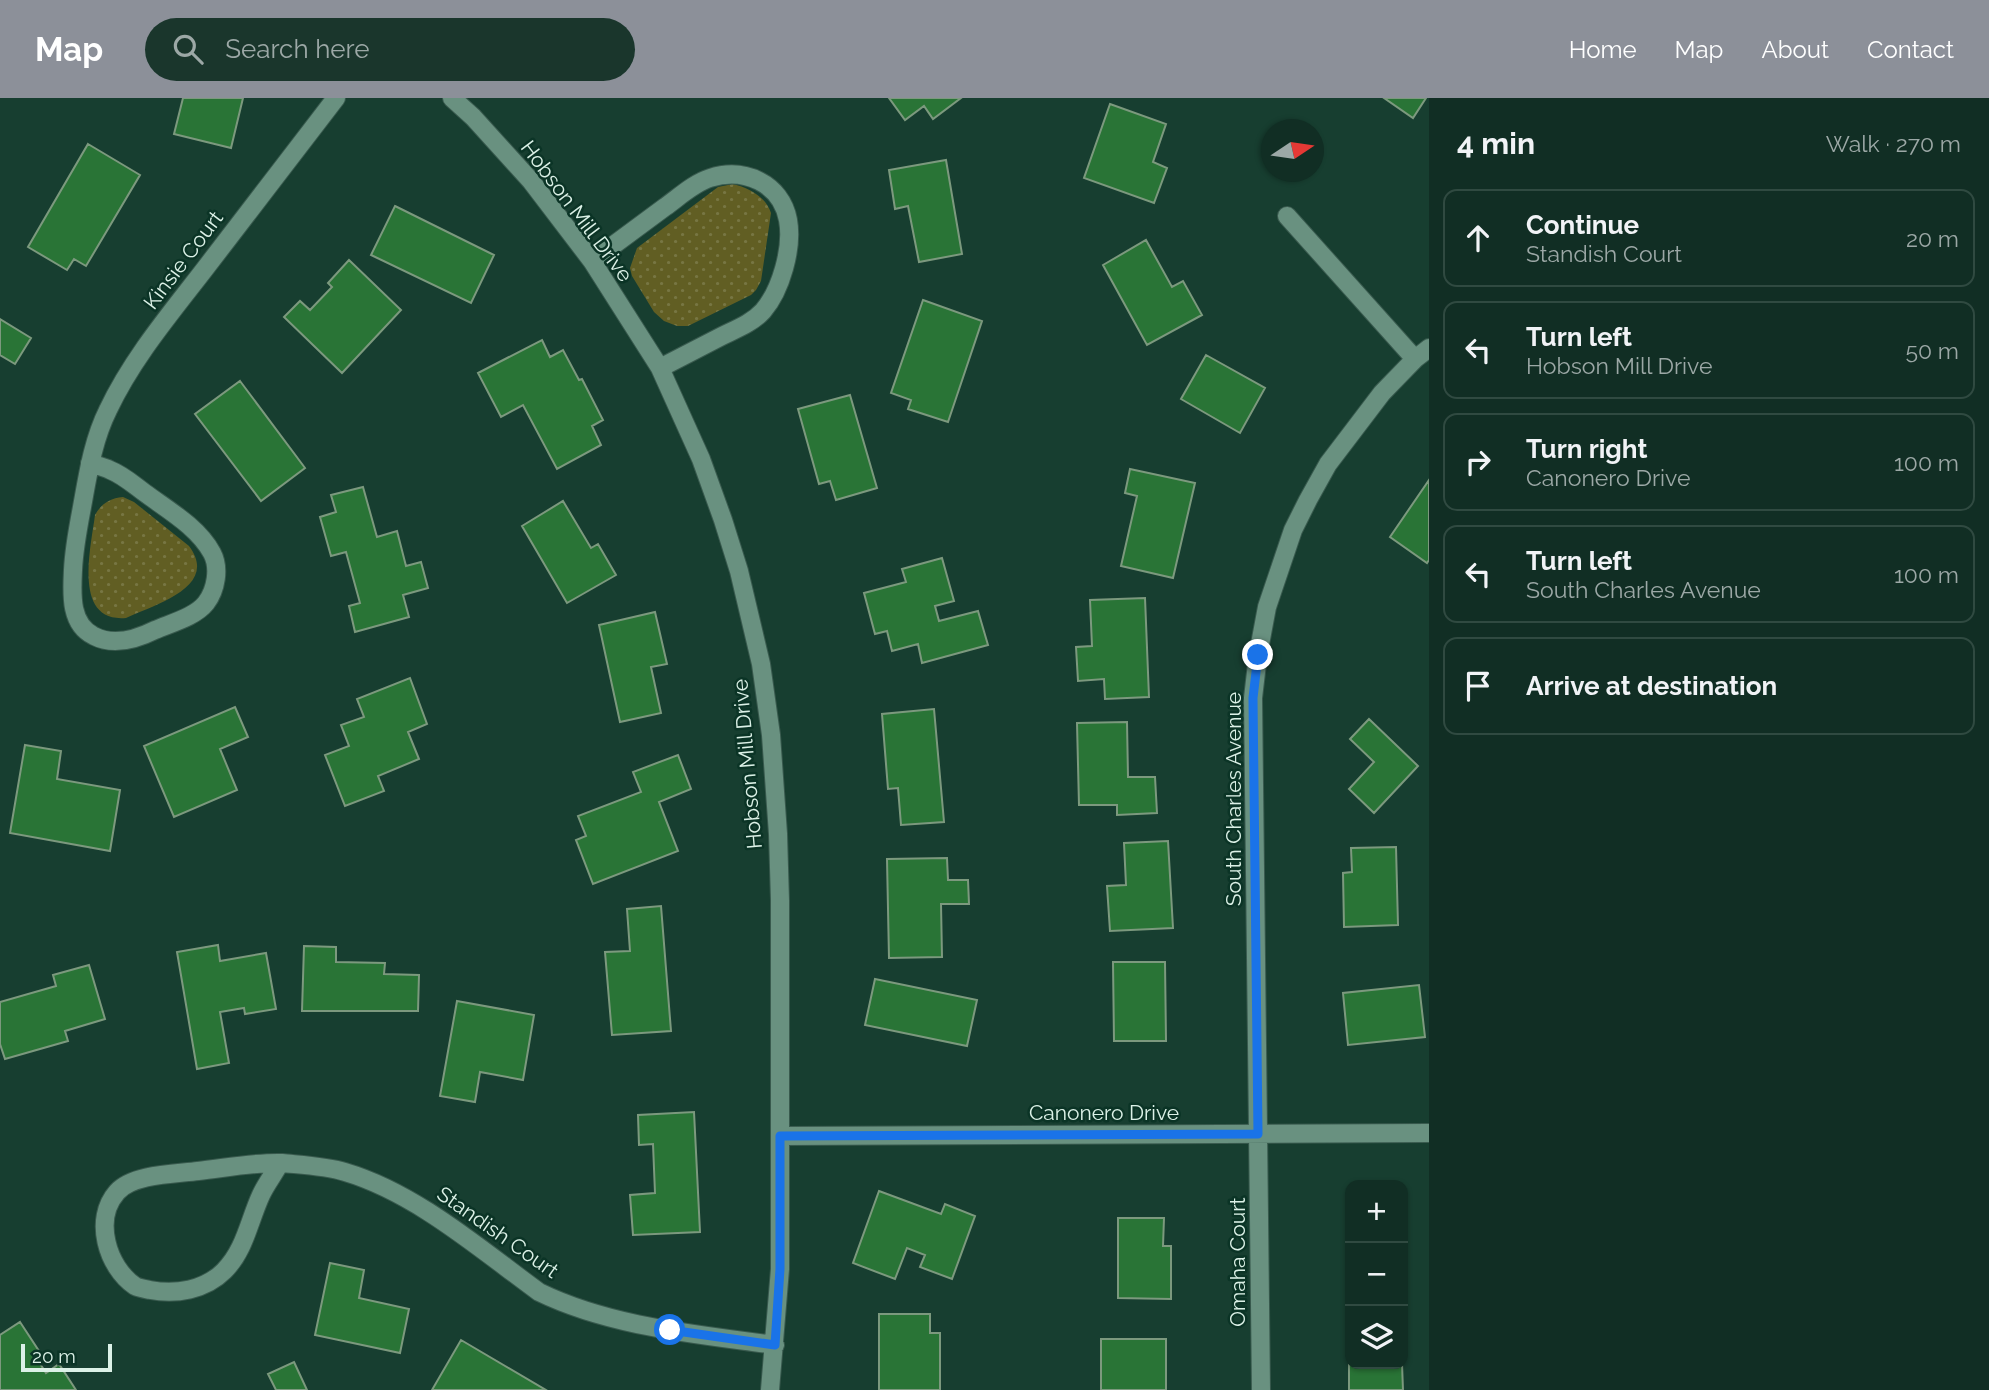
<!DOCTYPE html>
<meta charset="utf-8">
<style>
body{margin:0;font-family:Raleway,sans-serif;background:#1a362c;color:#f1f3f6}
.controls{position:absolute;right:21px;bottom:21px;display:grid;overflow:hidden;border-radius:14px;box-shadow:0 2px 5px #0004}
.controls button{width:63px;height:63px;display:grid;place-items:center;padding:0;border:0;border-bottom:2px solid #304a41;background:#112e24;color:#f1f3f6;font:35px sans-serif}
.compass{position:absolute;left:1261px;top:21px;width:63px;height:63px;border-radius:50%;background:#112e24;box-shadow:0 2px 5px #0004;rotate:77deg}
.scale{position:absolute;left:21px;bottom:18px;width:91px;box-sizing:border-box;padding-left:7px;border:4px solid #dcf1e7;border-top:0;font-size:19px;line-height:24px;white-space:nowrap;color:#dcf1e7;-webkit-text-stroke:5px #0b3426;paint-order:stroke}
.stop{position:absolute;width:21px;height:21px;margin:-16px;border:5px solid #1a73e8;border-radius:50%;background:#fff}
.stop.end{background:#1a73e8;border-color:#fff;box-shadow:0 2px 7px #0008}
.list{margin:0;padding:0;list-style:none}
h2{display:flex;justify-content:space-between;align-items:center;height:91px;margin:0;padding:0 28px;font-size:30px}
h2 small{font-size:23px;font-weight:400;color:#9ca8a6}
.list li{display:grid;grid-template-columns:46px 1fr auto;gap:21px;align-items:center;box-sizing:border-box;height:98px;margin:0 14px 14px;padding:0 14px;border:2px solid #304a41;border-radius:14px}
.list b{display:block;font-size:26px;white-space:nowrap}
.list p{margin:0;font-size:23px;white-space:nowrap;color:#9ca8a6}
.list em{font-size:23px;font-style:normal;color:#9ca8a6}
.icon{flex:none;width:38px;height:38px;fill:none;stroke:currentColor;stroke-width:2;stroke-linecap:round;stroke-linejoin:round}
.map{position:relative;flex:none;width:1429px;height:1292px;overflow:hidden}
header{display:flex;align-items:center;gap:42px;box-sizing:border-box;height:98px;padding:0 35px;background:#8c9099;color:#fff}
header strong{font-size:33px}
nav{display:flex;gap:38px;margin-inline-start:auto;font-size:24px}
.search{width:490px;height:63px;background:#1a362c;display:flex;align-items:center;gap:18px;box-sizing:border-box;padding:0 24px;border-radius:38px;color:#9ca8a6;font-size:26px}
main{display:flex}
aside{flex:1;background:#112e24}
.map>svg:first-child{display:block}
</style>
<header>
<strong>Map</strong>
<div class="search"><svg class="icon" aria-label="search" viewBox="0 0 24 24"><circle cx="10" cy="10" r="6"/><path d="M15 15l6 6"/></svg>Search here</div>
<nav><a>Home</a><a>Map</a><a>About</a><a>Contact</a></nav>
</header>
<main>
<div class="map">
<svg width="1429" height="1292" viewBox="0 0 1429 1292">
<defs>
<pattern id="grass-dots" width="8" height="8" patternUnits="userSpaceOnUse" patternTransform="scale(1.75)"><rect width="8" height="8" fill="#615e23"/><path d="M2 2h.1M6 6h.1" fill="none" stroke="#777643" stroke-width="1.8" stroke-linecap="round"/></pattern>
</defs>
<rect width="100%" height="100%" fill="#173e30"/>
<path fill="url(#grass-dots)" d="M 733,86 C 749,90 766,99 771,115 L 761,183 L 756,192 L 751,197 L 688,228 L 677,228 L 664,223 L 654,214 L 632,178 L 630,170 L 637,150 L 718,89 Z
M 123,399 L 134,404 L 189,448 C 220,489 154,507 126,520 C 72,525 91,449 95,417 C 101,406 110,400 123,399 Z"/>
<path fill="#297436" stroke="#7c997e" stroke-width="2" d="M 183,0 L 243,0 L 231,50 L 174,36 Z
M 889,0 L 961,0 L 933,21 L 924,8 L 905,22 Z
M 1384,0 L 1426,0 L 1413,20 Z
M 1110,6 L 1166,26 L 1153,64 L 1167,70 L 1154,105 L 1084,80 Z
M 88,46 L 140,77 L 86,168 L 74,161 L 67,172 L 28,149 Z
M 946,62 L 962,156 L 919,164 L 908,108 L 895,111 L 889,72 Z
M 395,108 L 494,157 L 471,205 L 371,157 Z
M 1146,142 L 1172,189 L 1183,183 L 1202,217 L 1147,247 L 1103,167 Z
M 349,162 L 401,212 L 342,275 L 284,219 L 300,203 L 310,212 L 332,189 L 328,185 Z
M 923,202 L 982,223 L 948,324 L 908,311 L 911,302 L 891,295 Z
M 0,221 L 31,240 L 15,266 L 0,257 Z
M 542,242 L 550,259 L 563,252 L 579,282 L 582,281 L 603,322 L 592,328 L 601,347 L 557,371 L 523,307 L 501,319 L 478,275 Z
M 1206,257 L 1265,290 L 1240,335 L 1181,301 Z
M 240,283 L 305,370 L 261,403 L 195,316 Z
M 850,297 L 877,390 L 836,402 L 830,383 L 819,386 L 798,311 Z
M 1130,371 L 1195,385 L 1173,480 L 1121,468 L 1137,398 L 1125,395 Z
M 1429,382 L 1429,462 L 1427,465 L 1390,439 Z
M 363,389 L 377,439 L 397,433 L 406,468 L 421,464 L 428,490 L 403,497 L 409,519 L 355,534 L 349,508 L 360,505 L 346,454 L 331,458 L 320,419 L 336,414 L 331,397 Z
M 563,403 L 591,450 L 598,446 L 616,477 L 567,505 L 522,428 Z
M 942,460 L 954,503 L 935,508 L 939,523 L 978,513 L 988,547 L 922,565 L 918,546 L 892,553 L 887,533 L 875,536 L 864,495 L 906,484 L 902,471 Z
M 1145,500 L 1149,599 L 1105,601 L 1104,581 L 1078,583 L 1076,549 L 1092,548 L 1090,502 Z
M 655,514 L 667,566 L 651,569 L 661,615 L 620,624 L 599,527 Z
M 410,580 L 427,626 L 408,634 L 419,661 L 378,678 L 384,693 L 345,708 L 325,657 L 349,648 L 341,627 L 364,619 L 357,601 Z
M 235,609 L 248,639 L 220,651 L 237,692 L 174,719 L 144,648 Z
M 934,611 L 944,724 L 901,727 L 898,690 L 888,691 L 882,616 Z
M 1369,621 L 1418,668 L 1374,715 L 1349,691 L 1374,664 L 1350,641 Z
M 1127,624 L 1128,679 L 1155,679 L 1157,715 L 1117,717 L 1117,707 L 1079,707 L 1077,625 Z
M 25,647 L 61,653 L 57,681 L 120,692 L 110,753 L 10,735 Z
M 678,657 L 691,691 L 659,704 L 678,753 L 593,786 L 576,742 L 586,738 L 578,718 L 641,694 L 633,674 Z
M 1168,743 L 1173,830 L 1110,833 L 1107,788 L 1126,787 L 1124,745 Z
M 1396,749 L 1398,827 L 1344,829 L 1343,775 L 1352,774 L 1351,750 Z
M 947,760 L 948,782 L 968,782 L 969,806 L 941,806 L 942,859 L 889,860 L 887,761 Z
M 661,808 L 671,933 L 612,937 L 605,854 L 630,853 L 627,811 Z
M 218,847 L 220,863 L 266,855 L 276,911 L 245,916 L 244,910 L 220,914 L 229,965 L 197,971 L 177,854 Z
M 304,848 L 336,849 L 336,864 L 385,865 L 384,876 L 419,877 L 418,913 L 302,913 Z
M 1113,864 L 1165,864 L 1166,943 L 1114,943 Z
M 89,867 L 105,921 L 65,933 L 68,943 L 5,961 L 0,946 L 0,904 L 56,888 L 53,877 Z
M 875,881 L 977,902 L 967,948 L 865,927 Z
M 1419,887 L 1425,939 L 1348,947 L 1343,895 Z
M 457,903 L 534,917 L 523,982 L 480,974 L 475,1004 L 440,998 Z
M 694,1014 L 700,1134 L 633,1137 L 630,1097 L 655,1095 L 653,1046 L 639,1047 L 638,1017 Z
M 879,1093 L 941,1116 L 945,1106 L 975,1118 L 952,1181 L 920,1169 L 925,1157 L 907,1150 L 895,1181 L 853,1165 Z
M 1118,1120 L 1164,1120 L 1163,1148 L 1171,1148 L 1171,1201 L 1118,1200 Z
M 1346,1147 L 1350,1147 L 1350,1201 L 1347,1201 Z
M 330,1165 L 364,1172 L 359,1200 L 409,1211 L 400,1255 L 315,1237 Z
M 879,1216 L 930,1216 L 930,1235 L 940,1235 L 940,1292 L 879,1292 Z
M 20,1224 L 39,1253 L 34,1256 L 46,1275 L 59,1266 L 76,1292 L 0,1292 L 0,1237 Z
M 1101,1241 L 1166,1241 L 1166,1292 L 1101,1292 Z
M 461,1242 L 546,1292 L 432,1292 Z
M 294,1264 L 307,1292 L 276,1292 L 268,1276 Z
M 1358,1266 L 1402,1266 L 1403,1292 L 1349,1292 L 1349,1267 Z"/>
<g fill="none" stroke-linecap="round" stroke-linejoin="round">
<defs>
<path id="street" d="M 452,0 L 473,19 L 531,83 L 592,163 L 660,270 L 701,361 L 723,422 L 739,473 L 761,566 L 771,637 L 778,736 L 780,803 L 780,1171 L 770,1292
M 1287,118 L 1415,261
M 592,163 C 616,145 641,127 665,109 C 679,99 694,85 710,80 C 744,69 781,85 788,122 C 793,150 781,192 763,213 C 752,225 736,231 722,238 C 701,249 681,259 660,270
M 90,365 C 96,367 104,369 110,372 C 123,377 134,387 145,395 C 168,412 198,429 212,455 C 220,470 216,492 206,505 C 195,519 171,525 155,532 C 137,541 113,548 94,538 C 69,526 72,494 73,472 C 74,450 78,430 82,409 C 88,376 93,342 108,312 C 132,261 170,216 204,172 C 248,115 292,57 336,0
M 780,1038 L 1429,1035
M 280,1065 C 274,1076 266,1086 261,1097 C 249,1123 245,1152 224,1173 C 205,1192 176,1197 150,1192 C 145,1191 139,1190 135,1188 C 107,1169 93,1121 117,1094 C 133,1076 175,1076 198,1073 C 225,1070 255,1064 282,1065 C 302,1067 326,1068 345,1074 C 416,1095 480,1151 539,1194 C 611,1229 696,1236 775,1247
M 1261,1292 L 1253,600 L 1258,557 L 1267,509 L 1293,432 L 1308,402 L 1328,366 L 1382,295 L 1415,261 L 1429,250"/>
</defs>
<use href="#street" stroke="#395a4e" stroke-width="20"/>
<use href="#street" stroke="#699180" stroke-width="18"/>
</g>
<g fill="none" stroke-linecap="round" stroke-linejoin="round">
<path stroke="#1a73e8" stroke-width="9" d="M 670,1232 L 775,1247 L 780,1171 L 780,1038 L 1258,1036 L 1253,600 L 1258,557"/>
</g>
<g text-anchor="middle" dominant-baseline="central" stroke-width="5" stroke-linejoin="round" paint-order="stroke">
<g font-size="21" fill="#dcf1e7" stroke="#0b3426">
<text transform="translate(577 113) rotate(53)">Hobson Mill Drive</text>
<text transform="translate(183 162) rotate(-53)">Kinsie Court</text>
<text transform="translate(747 666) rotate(-95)">Hobson Mill Drive</text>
<text transform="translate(1233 701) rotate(-90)">South Charles Avenue</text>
<text x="1104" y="1014">Canonero Drive</text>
<text transform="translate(498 1134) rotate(35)">Standish Court</text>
<text transform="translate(1237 1164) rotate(-90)">Omaha Court</text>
</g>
</g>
</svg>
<div class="controls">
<button>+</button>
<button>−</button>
<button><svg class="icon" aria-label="layers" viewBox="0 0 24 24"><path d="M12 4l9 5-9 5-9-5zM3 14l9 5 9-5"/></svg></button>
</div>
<svg class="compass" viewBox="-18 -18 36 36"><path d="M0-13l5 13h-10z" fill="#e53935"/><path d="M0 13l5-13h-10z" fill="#9ca8a6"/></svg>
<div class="scale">20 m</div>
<div class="stop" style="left:670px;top:1232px"></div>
<div class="stop end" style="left:1258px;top:557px"></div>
</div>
<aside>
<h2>4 min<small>Walk · 270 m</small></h2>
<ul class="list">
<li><svg class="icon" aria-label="ahead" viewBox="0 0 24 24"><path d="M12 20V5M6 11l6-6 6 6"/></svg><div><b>Continue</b><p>Standish Court</p></div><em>20 m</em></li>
<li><svg class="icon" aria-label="left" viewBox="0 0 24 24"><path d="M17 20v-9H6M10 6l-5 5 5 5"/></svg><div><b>Turn left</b><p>Hobson Mill Drive</p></div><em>50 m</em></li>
<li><svg class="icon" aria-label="right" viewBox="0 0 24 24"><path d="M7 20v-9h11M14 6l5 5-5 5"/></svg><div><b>Turn right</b><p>Canonero Drive</p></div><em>100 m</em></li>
<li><svg class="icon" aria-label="left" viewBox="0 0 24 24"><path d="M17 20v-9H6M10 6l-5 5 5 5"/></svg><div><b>Turn left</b><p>South Charles Avenue</p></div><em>100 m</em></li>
<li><svg class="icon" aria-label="arrive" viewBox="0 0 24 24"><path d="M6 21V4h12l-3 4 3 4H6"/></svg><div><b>Arrive at destination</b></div></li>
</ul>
</aside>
</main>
